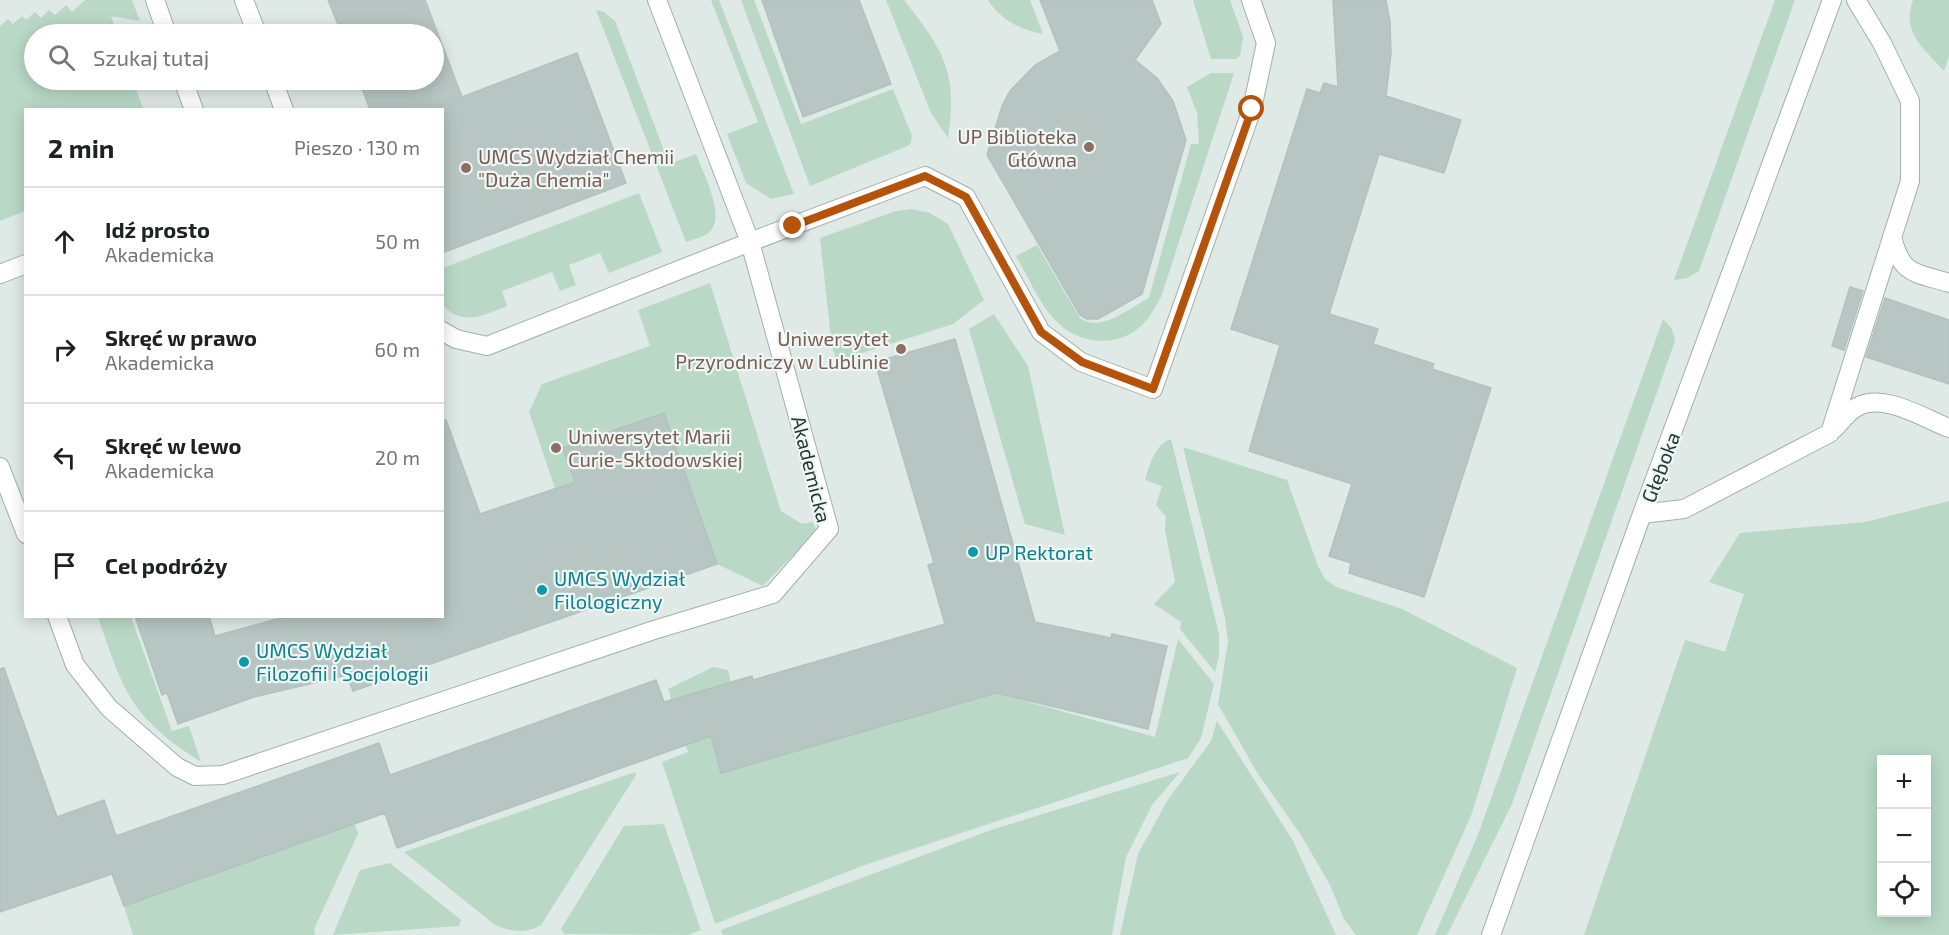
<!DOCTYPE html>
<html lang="pl">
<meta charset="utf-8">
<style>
body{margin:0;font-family:"Exo 2",sans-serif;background:#f2f2f2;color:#202124}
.controls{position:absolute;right:18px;bottom:18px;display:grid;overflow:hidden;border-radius:0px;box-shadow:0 3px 15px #0003}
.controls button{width:54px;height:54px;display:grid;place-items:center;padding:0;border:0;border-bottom:2px solid #e0e0e0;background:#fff;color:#202124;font:30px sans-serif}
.stop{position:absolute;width:18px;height:18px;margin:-14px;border:4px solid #b45309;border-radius:50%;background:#fff}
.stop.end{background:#b45309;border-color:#fff;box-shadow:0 2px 6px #0008}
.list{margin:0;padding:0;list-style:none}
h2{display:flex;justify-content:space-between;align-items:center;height:78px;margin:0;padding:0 24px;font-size:26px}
h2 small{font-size:20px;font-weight:400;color:#757577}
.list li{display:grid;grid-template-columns:39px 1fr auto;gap:18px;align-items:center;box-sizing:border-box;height:108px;padding:0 24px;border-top:2px solid #e0e0e0}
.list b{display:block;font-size:22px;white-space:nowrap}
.list p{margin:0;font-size:20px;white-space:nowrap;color:#757577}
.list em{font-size:20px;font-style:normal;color:#757577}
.icon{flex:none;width:33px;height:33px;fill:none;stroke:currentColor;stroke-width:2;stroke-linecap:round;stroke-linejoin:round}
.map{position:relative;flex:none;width:1949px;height:935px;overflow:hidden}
.search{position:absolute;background:#fff;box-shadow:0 3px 15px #0003;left:24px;top:24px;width:420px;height:66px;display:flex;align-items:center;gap:15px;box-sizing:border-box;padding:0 21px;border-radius:33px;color:#757577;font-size:22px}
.panel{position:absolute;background:#fff;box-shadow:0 3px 15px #0003;left:24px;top:108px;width:420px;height:510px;border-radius:0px}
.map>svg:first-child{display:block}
</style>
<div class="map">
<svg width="1949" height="935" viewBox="0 0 1949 935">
<rect width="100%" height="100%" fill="#dfe9e6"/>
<path fill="#b9d9c6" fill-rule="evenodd" d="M 85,0 L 132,0 L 140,21 L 111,16 L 117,34 L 34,34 L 34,80 L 133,80 L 143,109 L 26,110 L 25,211 L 0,221 L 0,26 L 8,19 L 13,24 L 22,16 L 26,20 L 35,12 L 41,18 L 49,10 L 55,15 L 66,5 L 72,12 Z
M 711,0 L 719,0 L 794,194 L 771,199 L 746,183 L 727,134 L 758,122 Z
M 741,0 L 754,0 L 801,124 L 893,89 L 912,136 L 910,145 L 810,186 Z
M 886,0 L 904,0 C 944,51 958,72 948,138 L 931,113 Z
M 988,0 L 1030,0 L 1043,34 C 1020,30 1001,20 988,0 Z
M 1193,0 L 1230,0 L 1243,37 L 1240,56 L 1236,59 L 1211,59 Z
M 1775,0 L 1795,0 L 1699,271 L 1687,278 L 1674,280 Z
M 1913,0 L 1949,0 L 1949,56 L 1944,71 C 1924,48 1901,33 1913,0 Z
M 596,10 L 604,12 L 615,21 L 669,164 L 696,154 C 703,173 725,213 711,230 C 706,237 694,239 686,242 Z
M 1211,73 L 1234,73 L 1161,297 C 1156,305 1152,314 1146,321 C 1122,349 1079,346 1055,320 C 1038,302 1028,276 1016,256 L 1037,245 L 1080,318 C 1101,333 1129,308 1149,298 L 1191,144 L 1199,144 L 1197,113 L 1187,87 Z
M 639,193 L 662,252 L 609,273 L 600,253 L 569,265 L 576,285 L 560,291 L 552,272 L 502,291 L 507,306 C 484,315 462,327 443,305 L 443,268 Z
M 911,209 L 930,213 L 948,224 L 984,300 L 953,324 L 837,361 L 832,347 L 820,238 L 896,211 Z
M 710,283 L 781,511 L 802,524 L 813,522 L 816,531 L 763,586 L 717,564 L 664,414 L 564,448 L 575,481 L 555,488 L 529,412 L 542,384 L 650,346 L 638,310 Z
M 994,314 L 1028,366 L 1065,535 L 1025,524 L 969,329 Z
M 1663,319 L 1672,329 L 1675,341 L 1512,804 L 1447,935 L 1435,935 L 1479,832 Z
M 1171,439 L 1219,634 L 1219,656 L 1215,672 L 1180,629 L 1181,622 L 1154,604 L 1175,582 L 1165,530 L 1166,517 L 1156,505 L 1162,486 L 1145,480 C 1150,465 1154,445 1171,439 Z
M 1183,447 L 1287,480 L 1318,566 L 1325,579 L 1336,587 L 1402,609 L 1517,668 L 1471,816 L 1417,935 L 1356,935 L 1344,919 L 1330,885 L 1301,835 L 1258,774 L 1218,704 L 1228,642 L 1225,618 Z
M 1949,501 L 1949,935 L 1584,935 L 1685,640 L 1725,652 L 1744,594 L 1709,582 L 1740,533 L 1865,522 ZM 1882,760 L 1926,760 L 1926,912 L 1882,912 Z
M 98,617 L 131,617 L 172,731 L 189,726 L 201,762 C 131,717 124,693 98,617 Z
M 1178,639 L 1214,684 L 1201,738 L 1188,758 L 862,866 L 715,924 L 662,762 L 688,752 L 668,689 L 713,667 L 728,670 L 731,683 L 698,692 L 722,772 L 996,693 L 1155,737 Z
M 1217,721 L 1293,841 L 1336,935 L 1120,935 L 1138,854 L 1167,801 L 1211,741 Z
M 635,772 L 636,775 L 541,925 C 526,934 511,932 495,925 L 404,852 Z
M 1180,772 L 1152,805 L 1126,857 L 1112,935 L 723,935 L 721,930 L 994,829 Z
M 355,824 L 358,834 L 314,929 L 315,935 L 133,935 L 124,906 Z
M 664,824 L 701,930 L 688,935 L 564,934 L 561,929 L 624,826 Z
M 390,863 L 461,920 L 459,926 L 333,935 L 360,870 Z"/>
<path fill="#b7c6c2" stroke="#b2c2be" stroke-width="1.5" d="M 328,0 L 425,0 L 462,97 L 577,53 L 626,183 L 442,253 L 442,110 L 370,110 L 359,80 L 434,80 L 434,34 L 342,34 Z
M 762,0 L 859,0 L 891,84 L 803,117 Z
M 1040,0 L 1152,0 L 1161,24 L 1135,60 L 1157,78 L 1173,101 L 1186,140 L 1142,294 L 1098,319 L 1087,319 L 1080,315 L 987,155 L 1002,106 L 1010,91 L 1035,65 L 1060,51 Z
M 1333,0 L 1386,0 L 1390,21 L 1391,54 L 1386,96 L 1461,120 L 1444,173 L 1379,154 L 1329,314 L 1378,329 L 1373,344 L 1434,364 L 1432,369 L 1491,388 L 1424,597 L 1349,573 L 1351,563 L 1329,556 L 1352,484 L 1249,451 L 1280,345 L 1231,329 L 1307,89 L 1320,93 L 1324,83 L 1338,87 Z
M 1850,287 L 1863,291 L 1844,350 L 1832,346 Z
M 1885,298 L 1949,320 L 1949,384 L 1866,357 Z
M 955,339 L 1035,622 L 1111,638 L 1112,634 L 1167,646 L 1148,729 L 996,693 L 721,773 L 711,736 L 397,848 L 385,813 L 124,906 L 112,874 L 0,912 L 0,669 L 4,668 L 57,817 L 104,800 L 116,836 L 379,743 L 390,775 L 656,680 L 664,702 L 752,676 L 753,680 L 945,624 L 928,565 L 934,563 L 875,362 Z
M 664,413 L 717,564 L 353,691 L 347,675 L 254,697 L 178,724 L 167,693 L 162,695 L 135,616 L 209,616 L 215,636 L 288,616 L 442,616 L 442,421 L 446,420 L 480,514 L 575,482 L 563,448 Z"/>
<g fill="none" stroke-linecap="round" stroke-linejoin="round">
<defs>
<path id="minor" d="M 155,0 L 167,34
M 244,0 L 257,34
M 657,0 L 750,242 L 925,176 L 966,197 L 1041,332 L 1081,362 L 1153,389 L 1252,109 L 1266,43 L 1251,0
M 183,80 L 194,110
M 273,80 L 284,110
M 1892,237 C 1902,276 1914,272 1949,283
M 0,274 L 26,264
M 1834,429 C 1841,422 1848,411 1857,407 C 1883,392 1923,418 1949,428
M 0,467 L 26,534
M 1642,514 L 1684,509 L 1830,433 L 1910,181 L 1910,101 L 1882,43 L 1856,0
M 57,616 L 75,665 L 109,708 L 177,767 L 195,776 L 223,775 L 654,630 L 773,594 L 829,529 L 750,242 L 487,346 L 456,339 L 442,331
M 1491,935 L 1642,514 L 1832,0"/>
</defs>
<use href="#minor" stroke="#a2b0ad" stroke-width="20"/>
<use href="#minor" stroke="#fff" stroke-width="18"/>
</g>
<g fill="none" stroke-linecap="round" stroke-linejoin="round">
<path stroke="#b45309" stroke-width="8" d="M 793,226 L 925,176 L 966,197 L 1041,332 L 1082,362 L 1153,389 L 1252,109"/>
</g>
<g fill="#8d6e63" stroke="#eff6f3" stroke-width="2">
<circle cx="1089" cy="147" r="6"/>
<circle cx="466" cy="168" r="6"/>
<circle cx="901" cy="349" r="6"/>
<circle cx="556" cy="448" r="6"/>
</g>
<g fill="#0f9aa8" stroke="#eff6f3" stroke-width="2">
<circle cx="973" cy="552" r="6"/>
<circle cx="542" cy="590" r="6"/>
<circle cx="244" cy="662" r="6"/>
</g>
<g text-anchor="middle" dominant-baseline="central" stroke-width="4.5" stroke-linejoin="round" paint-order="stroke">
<g font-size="20" fill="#785e54" stroke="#eff6f3" text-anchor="end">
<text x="1077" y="136">UP Biblioteka<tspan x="1077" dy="23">Główna</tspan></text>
<text x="478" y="156" text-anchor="start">UMCS Wydział Chemii<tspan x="478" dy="23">"Duża Chemia"</tspan></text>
<text x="889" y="338">Uniwersytet<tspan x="889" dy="23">Przyrodniczy w Lublinie</tspan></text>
<text x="568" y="436" text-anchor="start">Uniwersytet Marii<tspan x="568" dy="23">Curie-Skłodowskiej</tspan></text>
</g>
<g font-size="20" fill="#213835" stroke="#eff6f3">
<text transform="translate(1660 467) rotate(-69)">Głęboka</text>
<text transform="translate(812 469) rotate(76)">Akademicka</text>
</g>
<g font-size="20" fill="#0d838f" stroke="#eff6f3" text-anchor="start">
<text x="985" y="552">UP Rektorat</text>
<text x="554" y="578">UMCS Wydział<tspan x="554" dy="23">Filologiczny</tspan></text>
<text x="256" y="650">UMCS Wydział<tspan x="256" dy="23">Filozofii i Socjologii</tspan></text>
</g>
</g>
</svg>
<div class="controls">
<button>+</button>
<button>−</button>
<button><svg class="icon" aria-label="locate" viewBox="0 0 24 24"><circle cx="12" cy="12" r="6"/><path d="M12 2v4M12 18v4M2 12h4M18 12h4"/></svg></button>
</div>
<div class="stop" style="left:1252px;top:109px"></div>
<div class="stop end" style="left:793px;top:226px"></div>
<div class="search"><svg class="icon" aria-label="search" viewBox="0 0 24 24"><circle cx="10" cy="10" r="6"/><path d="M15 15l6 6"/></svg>Szukaj tutaj</div>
<section class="panel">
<h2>2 min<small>Pieszo · 130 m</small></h2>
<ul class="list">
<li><svg class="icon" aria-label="ahead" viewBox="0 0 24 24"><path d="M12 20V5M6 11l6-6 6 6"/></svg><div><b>Idź prosto</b><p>Akademicka</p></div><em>50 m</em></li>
<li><svg class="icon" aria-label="right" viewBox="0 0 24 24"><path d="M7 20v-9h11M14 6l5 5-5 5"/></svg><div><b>Skręć w prawo</b><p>Akademicka</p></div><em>60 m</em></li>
<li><svg class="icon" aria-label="left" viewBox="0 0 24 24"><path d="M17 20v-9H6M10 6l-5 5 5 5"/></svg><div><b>Skręć w lewo</b><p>Akademicka</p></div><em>20 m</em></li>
<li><svg class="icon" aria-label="arrive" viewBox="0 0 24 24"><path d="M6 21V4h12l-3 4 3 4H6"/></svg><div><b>Cel podróży</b></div></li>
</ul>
</section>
</div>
